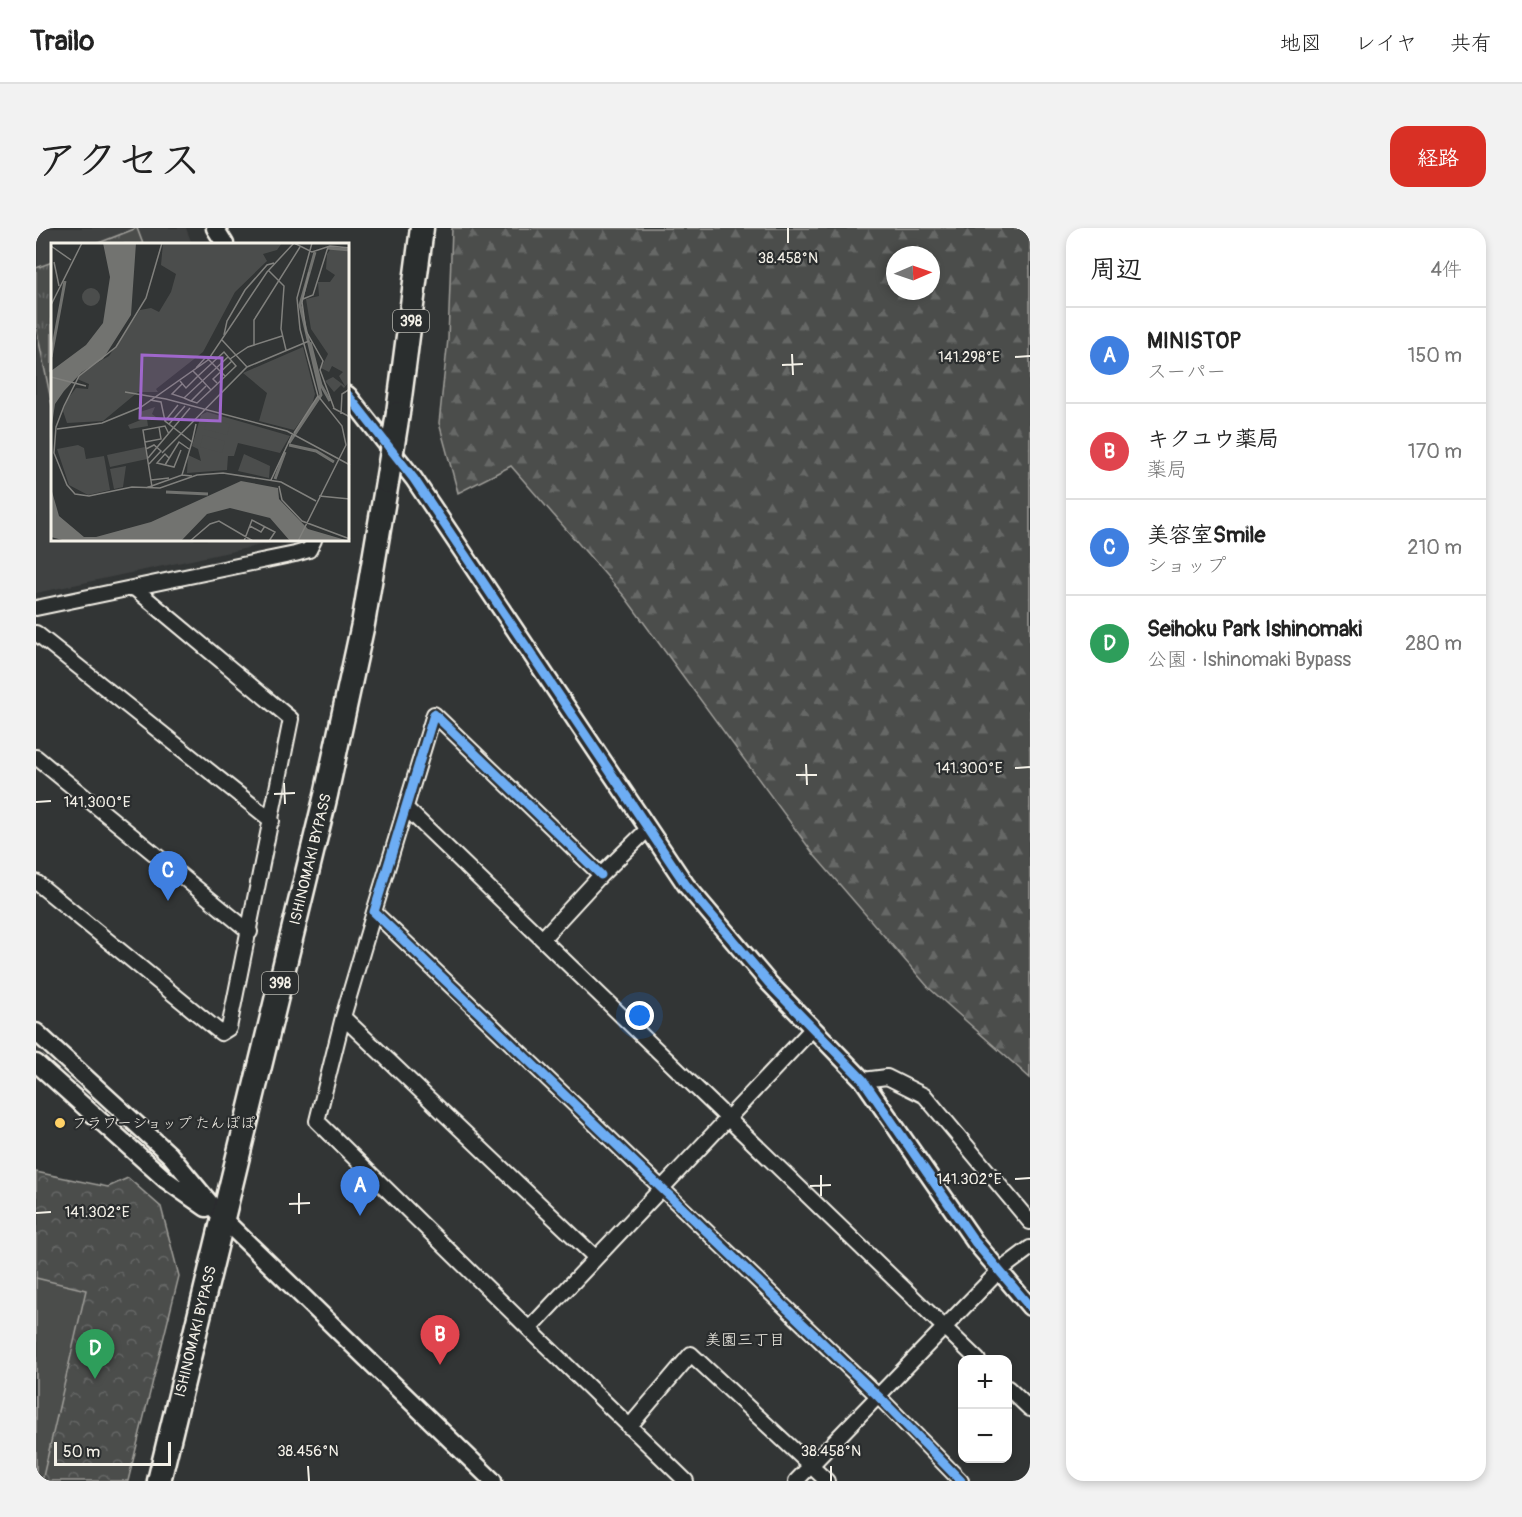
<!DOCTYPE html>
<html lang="ja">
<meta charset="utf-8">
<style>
body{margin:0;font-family:Pangolin,"Klee One",sans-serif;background:#f2f2f2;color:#222}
.controls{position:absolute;right:18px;bottom:18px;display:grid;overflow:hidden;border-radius:12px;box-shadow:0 3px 9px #0003}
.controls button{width:54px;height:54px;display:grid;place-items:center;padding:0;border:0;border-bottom:2px solid #e0e0e0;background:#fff;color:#222;font:30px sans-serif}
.compass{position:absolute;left:850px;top:18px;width:54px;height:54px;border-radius:50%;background:#fff;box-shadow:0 3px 9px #0003;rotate:88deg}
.scale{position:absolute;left:18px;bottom:15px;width:117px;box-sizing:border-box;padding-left:6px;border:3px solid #f4f1e8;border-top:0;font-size:16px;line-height:21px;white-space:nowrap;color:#f4f1e8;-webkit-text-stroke:4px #2a2d2e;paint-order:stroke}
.you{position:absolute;left:604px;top:788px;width:21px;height:21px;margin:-15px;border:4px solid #fff;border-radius:50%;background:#1a73e8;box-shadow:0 0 0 9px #1a73e833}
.badge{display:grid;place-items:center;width:39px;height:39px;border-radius:50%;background:#d93025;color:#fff;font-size:20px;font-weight:700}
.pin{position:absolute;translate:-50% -50px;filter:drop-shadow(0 2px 3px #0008)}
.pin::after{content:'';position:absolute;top:32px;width:21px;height:18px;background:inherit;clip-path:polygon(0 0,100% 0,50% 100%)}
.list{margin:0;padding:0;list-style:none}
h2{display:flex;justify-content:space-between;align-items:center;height:78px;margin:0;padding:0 24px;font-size:26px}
h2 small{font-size:20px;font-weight:400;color:#767676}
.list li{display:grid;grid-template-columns:39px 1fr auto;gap:18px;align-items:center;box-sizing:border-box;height:96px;padding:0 24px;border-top:2px solid #e0e0e0}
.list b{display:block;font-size:22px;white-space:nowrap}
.list p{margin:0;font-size:20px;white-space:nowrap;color:#767676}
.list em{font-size:20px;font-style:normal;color:#767676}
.map{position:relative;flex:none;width:994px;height:1253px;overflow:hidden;border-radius:18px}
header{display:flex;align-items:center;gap:36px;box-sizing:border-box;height:84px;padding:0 30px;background:#fff;border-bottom:2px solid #e0e0e0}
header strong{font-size:28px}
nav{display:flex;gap:33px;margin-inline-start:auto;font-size:21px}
.intro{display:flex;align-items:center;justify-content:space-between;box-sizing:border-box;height:144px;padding:0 36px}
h1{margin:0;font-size:42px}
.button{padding:15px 27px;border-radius:18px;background:#d93025;color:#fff;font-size:21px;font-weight:700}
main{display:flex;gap:36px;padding:0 36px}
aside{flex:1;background:#fff;border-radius:18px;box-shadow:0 3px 9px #0003}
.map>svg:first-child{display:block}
</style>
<header>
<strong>Trailo</strong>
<nav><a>地図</a><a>レイヤ</a><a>共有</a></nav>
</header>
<div class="intro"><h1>アクセス</h1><a class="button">経路</a></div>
<main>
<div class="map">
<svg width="994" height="1253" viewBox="0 0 994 1253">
<defs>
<pattern id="grass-tufts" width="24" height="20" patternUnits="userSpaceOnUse" patternTransform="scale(1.5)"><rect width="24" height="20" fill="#4b4d4c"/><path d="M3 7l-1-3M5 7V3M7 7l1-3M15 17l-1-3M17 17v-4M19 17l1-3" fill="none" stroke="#666766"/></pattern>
<pattern id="forest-firs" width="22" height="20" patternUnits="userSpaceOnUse" patternTransform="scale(1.5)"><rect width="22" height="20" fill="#4b4d4c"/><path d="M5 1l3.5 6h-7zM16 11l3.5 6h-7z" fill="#666766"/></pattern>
<pattern id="park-crowns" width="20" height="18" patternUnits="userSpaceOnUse" patternTransform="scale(1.5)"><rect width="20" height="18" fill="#4b4d4c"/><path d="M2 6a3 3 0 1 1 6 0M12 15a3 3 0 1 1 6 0" fill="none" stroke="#666766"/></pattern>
</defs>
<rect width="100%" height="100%" fill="#323535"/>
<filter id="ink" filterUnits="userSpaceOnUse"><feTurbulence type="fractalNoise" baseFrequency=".0167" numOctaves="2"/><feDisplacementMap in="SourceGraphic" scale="12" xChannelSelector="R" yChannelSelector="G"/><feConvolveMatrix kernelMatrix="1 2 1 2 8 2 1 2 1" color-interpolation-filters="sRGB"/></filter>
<g filter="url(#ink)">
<path fill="#404242" d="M 0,0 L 150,0 L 156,16 L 16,16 L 16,312 L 249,312 L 0,365 Z"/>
<path fill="url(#grass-tufts)" stroke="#a09f9a" stroke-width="1.5" d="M 101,0 L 107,16 L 60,16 Z
M 16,34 L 16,177 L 0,99 L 0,40 Z"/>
<path fill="url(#forest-firs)" stroke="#a09f9a" stroke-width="1.5" fill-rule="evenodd" d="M 416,0 L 994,0 L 994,850 L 893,760 L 779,628 L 589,369 L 475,238 L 422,265 L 403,195 L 412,111 ZM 859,27 L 895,27 L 895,63 L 859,63 Z"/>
<path fill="url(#park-crowns)" stroke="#a09f9a" stroke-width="1.5" d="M 0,944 L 72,959 L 92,950 L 125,979 L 143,1048 L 92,1253 L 0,1253 Z"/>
<path fill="#4b4d4c" stroke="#a09f9a" stroke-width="1.5" d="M 0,1050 L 50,1062 L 6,1253 L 0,1253 Z"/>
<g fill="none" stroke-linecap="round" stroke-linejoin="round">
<defs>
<path id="minor" d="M 0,380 L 259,326 L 273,322 L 278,312
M 0,405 L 236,593
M 0,529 L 214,704
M 370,580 L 506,711
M 611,602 L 565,647 L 506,711 L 942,1132
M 565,647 L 398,486 L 338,684 L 843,1169 L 925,1253
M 0,654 L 185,805 L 193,800 L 255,491 L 98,360
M 338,684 L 307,789 L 559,1029
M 307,789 L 281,893 L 493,1101
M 827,852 L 851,849 L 889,868 L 994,994
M 972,1160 L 994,1181
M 593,1199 L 655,1126 L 791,1253
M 650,1253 L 493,1101 L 777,800
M 760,1253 L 962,1044 L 994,1020"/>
<path id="tertiary" d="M 179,0 L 189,16
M 312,167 L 378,251 L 650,657 L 733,755 L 827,852 L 939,1014 L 994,1079
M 0,804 L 134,927 L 188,992 L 457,1253
M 0,835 L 130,952 L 170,980"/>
<g id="trunk">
<path d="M 362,185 L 386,0"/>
<path id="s1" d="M 123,1253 L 290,567 L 327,396 L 351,254"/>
</g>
</defs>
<use href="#minor" stroke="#f4f1e8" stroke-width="18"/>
<use href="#tertiary" stroke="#f4f1e8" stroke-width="21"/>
<use href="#trunk" stroke="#f4f1e8" stroke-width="27"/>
<use href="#minor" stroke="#2a2d2e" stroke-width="14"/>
<use href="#tertiary" stroke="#2a2d2e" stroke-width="16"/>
<use href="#trunk" stroke="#2a2d2e" stroke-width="22"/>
<defs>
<path id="trunk-bridge" d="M 351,254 L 362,185"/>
</defs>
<use href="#trunk-bridge" stroke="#f4f1e8" stroke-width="27" stroke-linecap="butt"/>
<use href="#trunk-bridge" stroke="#2a2d2e" stroke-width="22"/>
<defs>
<path id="cycleway" d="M 312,167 L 378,251 L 650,657 L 733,755 L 827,852 L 939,1014 L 994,1079
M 565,647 L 398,486 L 338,684 L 843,1169 L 925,1253"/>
</defs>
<use href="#cycleway" stroke="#2a2d2e" stroke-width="13"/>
<use href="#cycleway" stroke="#6dadf4" stroke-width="9"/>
</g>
</g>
<path fill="none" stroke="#f4f1e8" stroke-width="2" d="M 752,0 L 752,15M 756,126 L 757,147M 979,129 L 994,128M 746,137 L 767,136M 770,536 L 771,557M 979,540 L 994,539M 760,547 L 781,547M 248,555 L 249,576M 238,566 L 259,565M 0,574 L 15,573M 785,947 L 785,968M 979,951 L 994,950M 774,958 L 795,957M 263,965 L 263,986M 253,976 L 274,975M 0,985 L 15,984M 272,1238 L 273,1253M 795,1238 L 795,1253"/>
<circle fill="#ffd166" stroke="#2a2d2e" stroke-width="2" cx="24" cy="895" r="6"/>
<g text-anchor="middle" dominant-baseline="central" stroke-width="4.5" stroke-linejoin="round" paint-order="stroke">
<g fill="#2a2d2e" stroke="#b7b6b0" stroke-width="1.5">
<rect x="357" y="82" width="36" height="22" rx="4.5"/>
<rect x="226" y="744" width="36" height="22" rx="4.5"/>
</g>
<g font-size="14" font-weight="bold" fill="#f4f1e8">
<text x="375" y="93">398</text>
<text x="244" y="755">398</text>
</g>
<g font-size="15" fill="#f4f1e8" stroke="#2a2d2e">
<text stroke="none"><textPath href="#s1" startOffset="640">ISHINOMAKI BYPASS</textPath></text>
<text stroke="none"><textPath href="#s1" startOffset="154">ISHINOMAKI BYPASS</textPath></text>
</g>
<g font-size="15" fill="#f4f1e8" stroke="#2a2d2e" text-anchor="start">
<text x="36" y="895">フラワーショップ たんぽぽ</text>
</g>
<g font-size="16" fill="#f4f1e8" stroke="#2a2d2e">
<text x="709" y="1112">美園三丁目</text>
</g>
</g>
<g transform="translate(15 15)">
<rect width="298" height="298" fill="#323535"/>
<path d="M 104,164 L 101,171 L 105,174 L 96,176 L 97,183 L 79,186 L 77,182 L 92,176 L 89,169 Z" fill="#4b4d4c"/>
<path d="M 112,0 L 231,0 L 226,7 L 212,11 L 216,18 L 184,49 L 152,109 L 105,146 L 107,149 L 87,149 L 52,178 L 16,180 L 12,168 L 16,157 L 25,145 L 37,146 L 38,141 L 26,136 L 32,128 L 58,113 L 89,67 L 100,65 L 108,69 L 120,49 L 125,31 L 110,22 ZM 281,4 L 298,7 L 298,139 L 293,145 L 290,142 L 283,149 L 274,138 L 282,134 L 294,143 L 288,133 L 292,129 L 281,123 L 278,129 L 270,125 L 277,111 L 260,86 L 255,56 L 268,53 L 267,39 L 279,39 L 284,32 L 275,26 L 276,11 Z" fill="#4b4d4c"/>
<path d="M 156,169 L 229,190 L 239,193 L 229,210 L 187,200 L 183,213 L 177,213 L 176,227 L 136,230 L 137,212 L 150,218 L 147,206 L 141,203 L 150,172 Z" fill="#4b4d4c"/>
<path d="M31 54a9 9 0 1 1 18 0a9 9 0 1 1-18 0ZM 252,104 L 264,151 L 261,162 L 243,187 L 208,178 L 216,150 L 192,130 ZM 157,175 L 179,181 L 176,192 L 153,186 ZM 152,192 L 174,198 L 171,210 L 149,204 ZM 27,202 L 33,205 L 35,216 L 53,213 L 59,247 L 37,252 L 18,242 L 6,206 ZM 94,204 L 96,216 L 59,224 L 56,212 ZM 193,211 L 219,223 L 218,235 L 187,228 ZM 75,223 L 72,244 L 63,246 L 59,226 Z" fill="#4b4d4c"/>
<path d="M 52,0 L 85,0 L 80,72 L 52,116 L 31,129 L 13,148 L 4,161 L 0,189 L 0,128 L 35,102 L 52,80 L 59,34 ZM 190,238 L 227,245 L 228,256 L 257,286 L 298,298 L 239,298 L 219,275 L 179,265 L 156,271 L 130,298 L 15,298 L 0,294 L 0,245 L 8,273 L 33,294 L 45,294 L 100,279 Z" fill="#727370"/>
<path fill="none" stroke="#727370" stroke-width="3" d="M 277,5 L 299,7M 259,99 L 270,142 L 279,158M 0,114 L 14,38M 238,200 L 270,152 L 249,62 L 264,9M 238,202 L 265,208 L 283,219M 224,236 L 234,209M 115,249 L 157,251"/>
<path fill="none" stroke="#80807d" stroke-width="1.5" d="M 111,0 L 95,55 L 65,104 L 28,133 L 13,163 L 5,184 L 3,210 L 16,242 L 24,251 L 38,253 L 81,244 L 109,245 L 146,232 L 172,230 L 230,239 L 265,258M 243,0 L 261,9 L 279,3 L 299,5M 0,3 L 20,17M 3,19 L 8,43M 217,27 L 233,43 L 230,86 L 235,107M 258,29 L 251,59 L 255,88 L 272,118 L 269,127 L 283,165M 252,56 L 262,52 L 277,4M 0,62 L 31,0M 173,92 L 176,78 L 194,47 L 216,22 L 223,20M 171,97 L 196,124M 203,102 L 203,77 L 249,4M 179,116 L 197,104 L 231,93M 145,125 L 155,114 L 174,133M 0,134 L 35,143M 129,138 L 135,145 L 147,133 L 173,109 L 185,123 L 160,147 L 147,133 L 142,128M 166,140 L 162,136 L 181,118M 131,141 L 121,151 L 133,155 L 177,114M 74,149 L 115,156 L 236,188 L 299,222M 133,155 L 140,158 L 155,143M 99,157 L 110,159 L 114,178 L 141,199 L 131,232M 140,158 L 146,160 L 160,147M 282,165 L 299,174M 290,171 L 291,151 L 299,146M 114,178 L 127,162M 118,181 L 134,163M 6,186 L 51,180 L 90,164 L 157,117 L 216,29 L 243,0M 243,190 L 267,153M 94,199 L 110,196 L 108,184M 141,199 L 145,181M 95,206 L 103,202 L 110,208 L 98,221M 111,210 L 196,124 L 258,98M 97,215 L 139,165M 118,215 L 114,211 L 106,220 L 123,224 L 130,207M 114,222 L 128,199 L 138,206M 100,237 L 118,235M 220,237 L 241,192M 228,243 L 231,257 L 251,278 L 299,296M 101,244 L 92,187 L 114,183 L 118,191M 95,245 L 131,232 L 141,233M 268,253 L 299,256M 199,283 L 210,289 L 214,283M 139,298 L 159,281 L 168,278 L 202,298M 193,298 L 201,277 L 224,289 L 218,298M 247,298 L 295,202 L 291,183 L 267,153 L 249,86 L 246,55 L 261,0"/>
<path fill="#9f67cb" fill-opacity="0.15" stroke="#9f67cb" stroke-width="3" d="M 91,112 L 171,115 L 169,178 L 89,175 Z"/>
<rect width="298" height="298" fill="none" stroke="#f4f1e8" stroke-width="3"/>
</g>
<g font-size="15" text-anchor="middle" fill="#f4f1e8" stroke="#2a2d2e" stroke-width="4.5" stroke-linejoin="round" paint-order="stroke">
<text x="752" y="35">38.458°N</text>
<text x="933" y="134">141.298°E</text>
<text x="933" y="545">141.300°E</text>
<text x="61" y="579">141.300°E</text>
<text x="933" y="956">141.302°E</text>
<text x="61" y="989">141.302°E</text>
<text x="272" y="1228">38.456°N</text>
<text x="795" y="1228">38.458°N</text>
</g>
</svg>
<div class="controls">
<button>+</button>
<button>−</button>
</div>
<svg class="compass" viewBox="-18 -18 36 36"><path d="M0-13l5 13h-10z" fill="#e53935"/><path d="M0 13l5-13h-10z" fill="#767676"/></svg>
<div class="scale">50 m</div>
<div class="you"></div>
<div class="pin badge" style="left:324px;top:988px;background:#3f7fe0">A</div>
<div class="pin badge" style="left:404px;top:1137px;background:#e0444e">B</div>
<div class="pin badge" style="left:132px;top:673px;background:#3f7fe0">C</div>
<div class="pin badge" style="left:59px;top:1151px;background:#2e9e5b">D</div>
</div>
<aside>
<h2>周辺<small>4件</small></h2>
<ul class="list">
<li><span class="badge" style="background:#3f7fe0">A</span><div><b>MINISTOP</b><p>スーパー</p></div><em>150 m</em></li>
<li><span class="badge" style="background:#e0444e">B</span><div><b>キクユウ薬局</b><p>薬局</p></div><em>170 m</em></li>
<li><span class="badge" style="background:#3f7fe0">C</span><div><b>美容室Smile</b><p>ショップ</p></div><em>210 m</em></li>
<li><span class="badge" style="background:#2e9e5b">D</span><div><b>Seihoku Park Ishinomaki</b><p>公園 · Ishinomaki Bypass</p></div><em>280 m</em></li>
</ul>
</aside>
</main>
